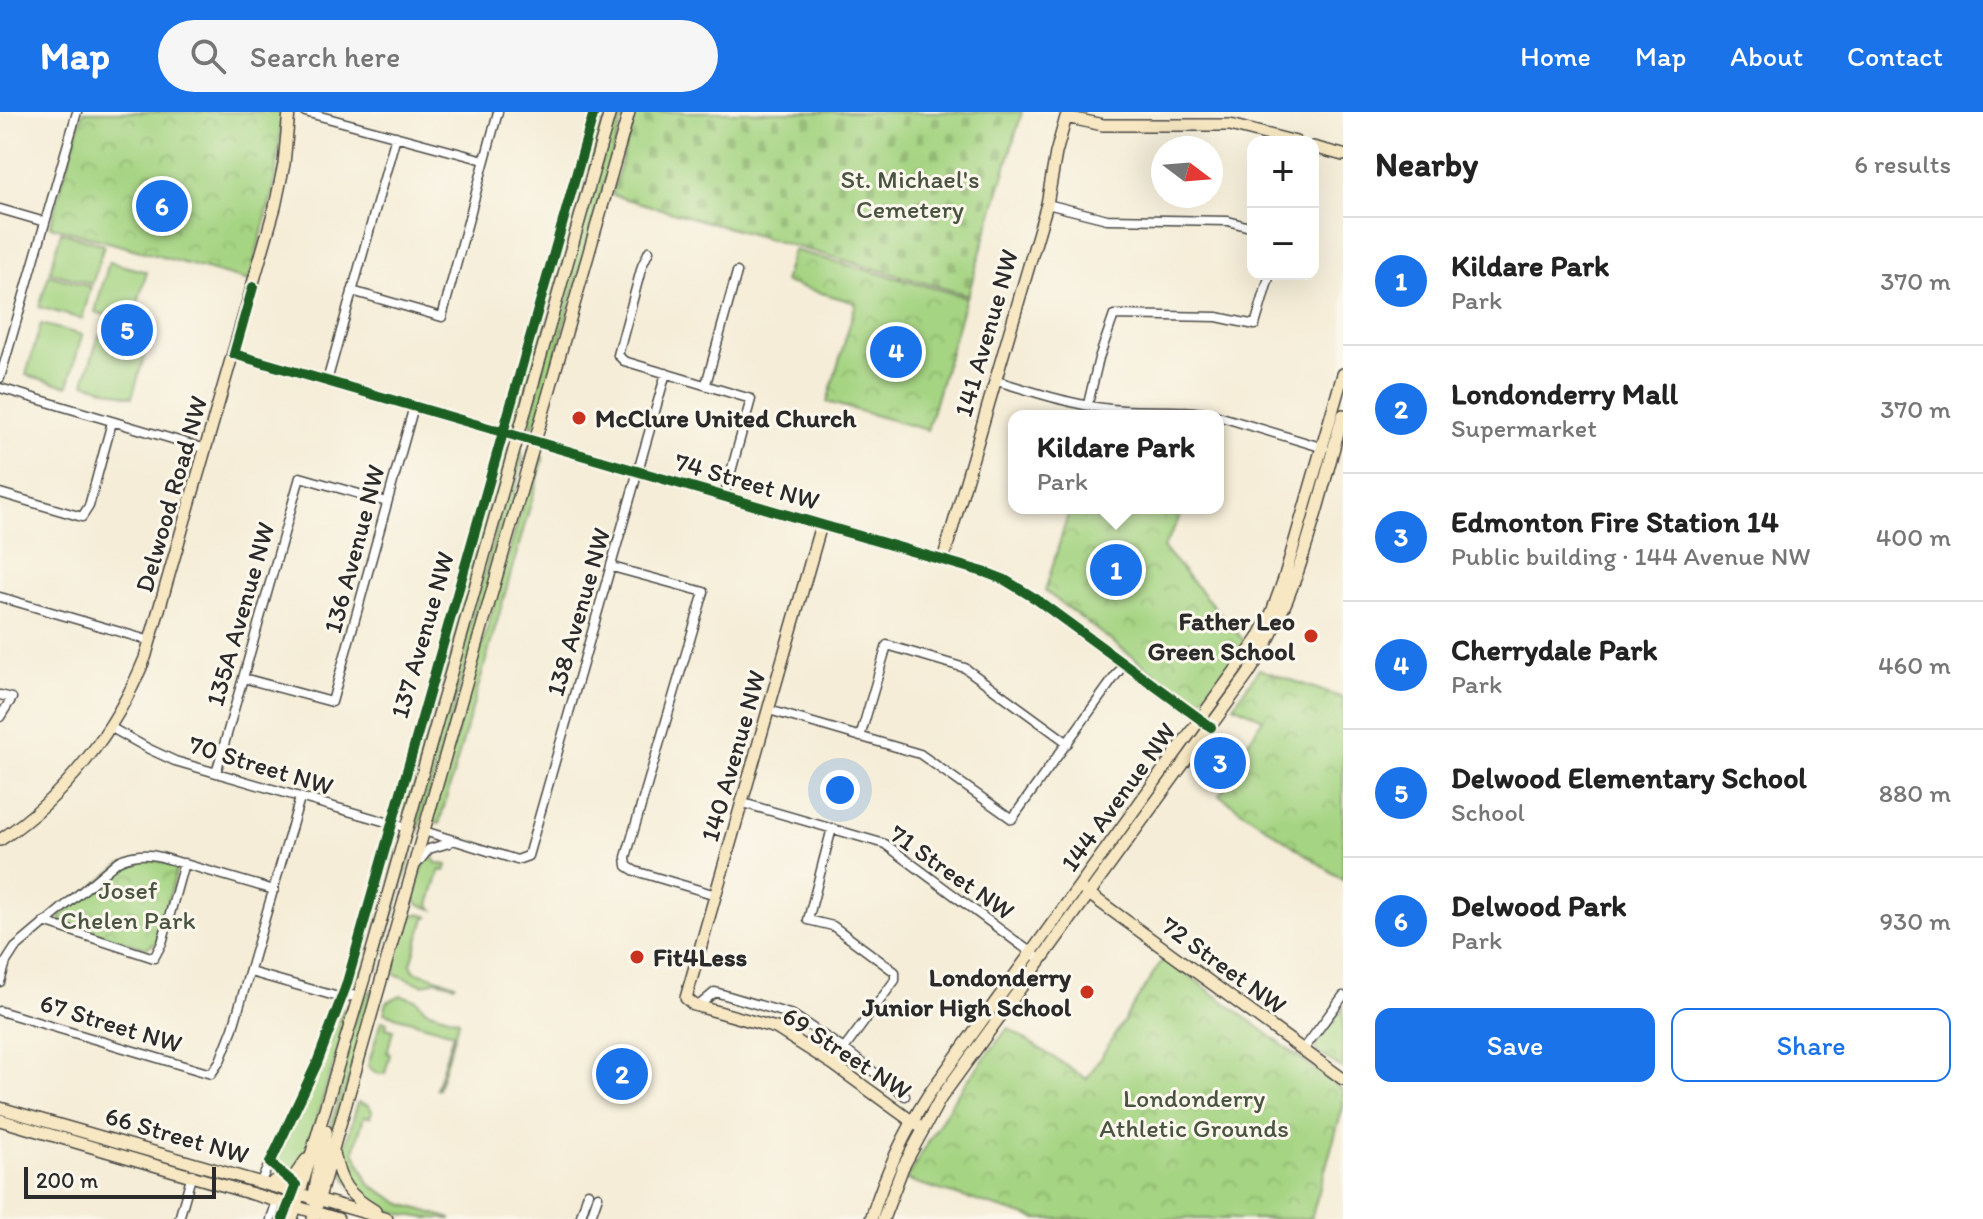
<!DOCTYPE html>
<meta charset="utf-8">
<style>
body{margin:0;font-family:Itim,sans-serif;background:#f6f6f6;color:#222}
.controls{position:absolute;right:24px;top:24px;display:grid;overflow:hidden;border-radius:16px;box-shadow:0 8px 32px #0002}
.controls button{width:72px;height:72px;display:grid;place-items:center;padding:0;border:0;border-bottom:2px solid #e0e0e0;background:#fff;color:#222;font:40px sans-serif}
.compass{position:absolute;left:1151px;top:24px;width:72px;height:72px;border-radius:50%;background:#fff;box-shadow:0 8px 32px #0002;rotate:106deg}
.scale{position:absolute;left:24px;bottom:20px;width:192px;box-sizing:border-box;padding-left:8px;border:4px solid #2b2b2b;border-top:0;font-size:22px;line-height:28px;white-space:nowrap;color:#2b2b2b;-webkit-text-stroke:6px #fbf7ec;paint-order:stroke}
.you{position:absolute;left:840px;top:678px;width:28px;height:28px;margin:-20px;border:6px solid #fff;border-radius:50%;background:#1a73e8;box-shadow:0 0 0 12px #1a73e833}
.badge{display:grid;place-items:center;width:52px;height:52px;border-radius:50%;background:#1a73e8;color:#fff;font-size:26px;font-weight:700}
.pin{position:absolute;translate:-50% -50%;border:4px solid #fff;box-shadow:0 2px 8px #0006}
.popup{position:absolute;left:1008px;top:298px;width:216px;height:104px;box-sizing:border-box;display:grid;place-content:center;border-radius:16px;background:#fff;filter:drop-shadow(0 2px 6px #0005);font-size:26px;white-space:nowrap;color:#767676}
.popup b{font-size:30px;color:#222}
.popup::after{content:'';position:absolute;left:50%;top:100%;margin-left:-16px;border:16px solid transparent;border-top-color:#fff}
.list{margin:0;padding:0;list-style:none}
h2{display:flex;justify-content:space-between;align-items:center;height:104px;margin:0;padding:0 32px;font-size:34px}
h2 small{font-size:26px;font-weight:400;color:#767676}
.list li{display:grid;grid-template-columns:52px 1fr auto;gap:24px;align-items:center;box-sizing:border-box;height:128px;padding:0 32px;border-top:2px solid #e0e0e0}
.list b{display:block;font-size:30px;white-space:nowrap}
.list p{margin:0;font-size:26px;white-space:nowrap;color:#767676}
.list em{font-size:26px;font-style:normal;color:#767676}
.actions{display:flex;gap:16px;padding:24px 32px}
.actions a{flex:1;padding:18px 0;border:2px solid #1a73e8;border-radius:16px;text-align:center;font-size:28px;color:#1a73e8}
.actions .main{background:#1a73e8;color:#fff}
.icon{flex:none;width:44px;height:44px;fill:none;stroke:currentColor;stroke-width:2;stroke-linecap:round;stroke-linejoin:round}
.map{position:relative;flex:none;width:1343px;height:1107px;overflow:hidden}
header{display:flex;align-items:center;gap:48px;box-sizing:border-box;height:112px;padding:0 40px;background:#1a73e8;color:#fff}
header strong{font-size:38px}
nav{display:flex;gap:44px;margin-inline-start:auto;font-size:28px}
.search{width:560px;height:72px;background:#f6f6f6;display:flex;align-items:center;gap:20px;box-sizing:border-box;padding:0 28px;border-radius:44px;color:#767676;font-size:30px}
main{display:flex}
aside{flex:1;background:#fff}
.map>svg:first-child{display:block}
</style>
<header>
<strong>Map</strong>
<div class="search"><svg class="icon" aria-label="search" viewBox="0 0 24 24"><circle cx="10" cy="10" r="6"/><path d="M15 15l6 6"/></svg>Search here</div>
<nav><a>Home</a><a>Map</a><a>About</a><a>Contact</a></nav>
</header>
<main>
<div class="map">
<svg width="1343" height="1107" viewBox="0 0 1343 1107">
<defs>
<pattern id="cemetery-stones" width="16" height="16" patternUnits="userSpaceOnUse" patternTransform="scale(2)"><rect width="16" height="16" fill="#a5d482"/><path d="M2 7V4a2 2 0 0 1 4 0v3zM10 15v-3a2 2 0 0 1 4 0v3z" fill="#8eb670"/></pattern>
<pattern id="park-crowns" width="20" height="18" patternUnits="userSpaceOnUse" patternTransform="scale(2)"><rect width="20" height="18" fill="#a5d482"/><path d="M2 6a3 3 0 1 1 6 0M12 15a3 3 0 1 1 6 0" fill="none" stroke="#8eb670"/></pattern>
</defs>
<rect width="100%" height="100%" fill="#fbf7ec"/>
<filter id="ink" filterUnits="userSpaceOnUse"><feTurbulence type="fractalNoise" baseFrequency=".0125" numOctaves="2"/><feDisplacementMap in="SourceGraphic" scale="16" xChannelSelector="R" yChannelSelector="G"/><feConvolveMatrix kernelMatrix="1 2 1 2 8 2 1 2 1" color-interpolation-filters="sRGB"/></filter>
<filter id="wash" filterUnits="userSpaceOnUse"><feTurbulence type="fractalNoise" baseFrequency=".006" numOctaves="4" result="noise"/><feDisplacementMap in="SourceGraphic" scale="32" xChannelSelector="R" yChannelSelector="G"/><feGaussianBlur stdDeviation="1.8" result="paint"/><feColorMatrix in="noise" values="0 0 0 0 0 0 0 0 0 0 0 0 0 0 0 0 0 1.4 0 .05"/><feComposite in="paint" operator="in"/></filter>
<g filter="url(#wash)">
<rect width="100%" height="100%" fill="#f5edd7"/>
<path fill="#a5d482" stroke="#688056" stroke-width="2" d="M 598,0 L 606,0 L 517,310 L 511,309 Z
M 615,0 L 624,0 L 537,310 L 531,315 L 531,306 L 548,233 Z
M 61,120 L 104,133 L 92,172 L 50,160 Z
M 109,150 L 147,160 L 132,211 L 95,200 Z
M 49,163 L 91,175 L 82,207 L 39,195 Z
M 41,212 L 82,223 L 68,274 L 26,263 Z
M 99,223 L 147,236 L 132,285 L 84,271 Z
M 503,334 L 510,336 L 405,701 L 400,697 Z
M 521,338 L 523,345 L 507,413 L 377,859 L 377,847 L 417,704 L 426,664 L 517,345 Z
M 537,343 L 543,345 L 543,349 L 439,712 L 433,709 L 433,705 Z
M 396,722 L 398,730 L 356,875 L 352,880 L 349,874 L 391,727 Z
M 430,741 L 436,751 L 447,753 L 445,759 L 440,758 L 429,793 L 433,797 L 419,793 L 413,786 L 421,759 Z
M 419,802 L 430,805 L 425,806 L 411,852 L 414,859 L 455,872 L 454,873 L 436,868 L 423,873 L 395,862 C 393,851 401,818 407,808 C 411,802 413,803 419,802 Z
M 374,876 L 322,1060 L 316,1074 C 323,1043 332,1013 339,982 C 345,954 351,893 374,876 Z
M 401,883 L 417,888 L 426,898 L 459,908 L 438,977 L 436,977 L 453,921 L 384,901 L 387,890 Z
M 343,897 L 346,901 L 339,924 L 342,925 L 303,1050 L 297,1060 L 275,1065 L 273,1057 Z
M 381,909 L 387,910 L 386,916 L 393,918 L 387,941 L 390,942 L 385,962 L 376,961 L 368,954 Z
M 358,990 L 369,993 L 372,999 L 370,1005 L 364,1004 L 354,1039 L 369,1072 L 402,1092 L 452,1107 C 413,1107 346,1098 341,1049 Z"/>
<path fill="url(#cemetery-stones)" stroke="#688056" stroke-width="2" d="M 635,0 L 1022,0 L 968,183 L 612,83 Z"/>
<path fill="url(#park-crowns)" stroke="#688056" stroke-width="2" d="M 83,0 L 283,0 L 274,75 L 249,169 L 50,114 Z
M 793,138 L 966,185 L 927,318 L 827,290 L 856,191 L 784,170 Z
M 1070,396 L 1185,396 L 1163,436 L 1245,530 L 1197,593 L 1045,479 Z
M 1259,557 L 1343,586 L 1343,768 L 1219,683 L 1241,655 L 1237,647 L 1263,607 L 1234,593 Z
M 143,746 L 172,752 L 177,757 L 156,831 L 146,836 L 62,811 L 60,806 L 62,802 L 120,753 Z
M 1164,845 L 1343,978 L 1343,995 L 1311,1107 L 1037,1107 L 906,1068 L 957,982 L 1008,916 L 1087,967 Z
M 1343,895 L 1343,957 L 1316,939 L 1315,934 Z"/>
</g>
<g filter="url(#ink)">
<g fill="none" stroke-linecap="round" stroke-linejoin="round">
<defs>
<path id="street" d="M 305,0 L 484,48
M 1047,92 L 1107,107 L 1228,109 L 1253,116
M 0,97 L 45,110
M 649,139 L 642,154 L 618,243 L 624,249 L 751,287 L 724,385
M 352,179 L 442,205 L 498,0
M 0,266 L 77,0
M 994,268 C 1035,280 1080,296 1123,298 C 1154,300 1186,296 1217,304
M 327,269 L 396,24
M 706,272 L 737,160
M 0,276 L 206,337
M 1088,292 L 1099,246 L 1114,203 L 1217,205 L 1255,213 L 1270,162
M 1218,304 L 1324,336
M 0,381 L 82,405 L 89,394 L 112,310
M 612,455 L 704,480 L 626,745 L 627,754 L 635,759 L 716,783
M 0,485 L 151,529
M 243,566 L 332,590 L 414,294
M 0,583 L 12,586 L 0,605
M 769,598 L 920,642 L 1012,707 L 1124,552
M 110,615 L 149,637 L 175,649 L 407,716
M 860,625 L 887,533 L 965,556 L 1068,631
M 216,661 L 300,365 L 387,390
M 743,691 L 885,732 L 1041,848
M 832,716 L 808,808 L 833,814 L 895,860 L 895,868 L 833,952
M 424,719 L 517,748 L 528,744 L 666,261
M 416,753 L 429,737 L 449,731
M 44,810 L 154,846 L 162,831 L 184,751
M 250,860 L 342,886 L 359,882
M 0,870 L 6,850 L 15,836 L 118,749 C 132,742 146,741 161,745 L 274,778
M 698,894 L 715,880 L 793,903 L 844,937 L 905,984
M 0,899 L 211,962 L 220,949 L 233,916 L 300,686
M 1303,938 L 1343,884
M 261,1069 L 317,951 L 346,874 L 594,0
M 179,1107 L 192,1062
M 271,1107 L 277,1089
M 580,1107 L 588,1081
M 590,1107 L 598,1084"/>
<path id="secondary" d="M 1313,35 L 1343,43
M 234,242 L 987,461 L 1005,468 L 1036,487 L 1211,615
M 821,413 L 686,886 L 694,893 L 776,916 L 833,952 L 917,1013
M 943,448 L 1047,92 L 1056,41 L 1066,5 L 1103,13 L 1230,13 L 1296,30
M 0,728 C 66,684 116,618 145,546 L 275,95 L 284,52 L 289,0
M 1085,779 L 1343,967
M 0,996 L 387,1107
M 0,1008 L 338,1107
M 334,1041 C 340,1072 347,1082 375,1099
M 273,1070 L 293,1066 L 306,1048
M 313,1088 L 326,1019
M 292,1107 L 368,853 L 610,0
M 313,1107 L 629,0
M 871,1107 C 885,1062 904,1021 929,982 L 1258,527 L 1272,500 L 1284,467 L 1343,262
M 883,1107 L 903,1055 L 940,987 L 1247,564 C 1300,485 1317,392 1343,303"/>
</defs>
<use href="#street" stroke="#494845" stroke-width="11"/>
<use href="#secondary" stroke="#494845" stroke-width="14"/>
<use href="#street" stroke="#fff" stroke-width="8"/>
<use href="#secondary" stroke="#f7e8c3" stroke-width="11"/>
<defs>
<path id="cycleway" d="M 253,175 L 234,242 L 987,461 L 1005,468 L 1036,487 L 1211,615
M 283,1107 L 296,1073 L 270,1051 L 317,951 L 346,874 L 594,0"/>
</defs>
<use href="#cycleway" stroke="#fbf7ec" stroke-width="15"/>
<use href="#cycleway" stroke="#1b5e20" stroke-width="10"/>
</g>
</g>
<g fill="#c8321e" stroke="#fbf7ec" stroke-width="3">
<circle cx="579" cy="306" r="8"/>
<circle cx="1311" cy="524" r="8"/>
<circle cx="637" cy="845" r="8"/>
<circle cx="1087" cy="880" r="8"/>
</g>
<g text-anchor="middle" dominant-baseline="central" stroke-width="6" stroke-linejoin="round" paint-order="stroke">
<g font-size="26" fill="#4a5541" stroke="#fbf7ec">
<text x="910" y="67">St. Michael's<tspan x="910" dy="30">Cemetery</tspan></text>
<text x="128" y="778">Josef<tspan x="128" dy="30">Chelen Park</tspan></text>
<text x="1194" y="986">Londonderry<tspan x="1194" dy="30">Athletic Grounds</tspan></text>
</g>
<g font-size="26" fill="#2b2b2b" stroke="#fbf7ec">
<text transform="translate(986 221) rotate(-74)">141 Avenue NW</text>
<text transform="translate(747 369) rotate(16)">74 Street NW</text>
<text transform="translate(171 382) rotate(-74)">Delwood Road NW</text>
<text transform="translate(354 437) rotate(-75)">136 Avenue NW</text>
<text transform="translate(578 500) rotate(-74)">138 Avenue NW</text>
<text transform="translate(240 502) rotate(-74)">135A Avenue NW</text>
<text transform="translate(422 523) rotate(-74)">137 Avenue NW</text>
<text transform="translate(733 644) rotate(-74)">140 Avenue NW</text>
<text transform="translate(261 653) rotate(17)">70 Street NW</text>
<text transform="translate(1118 685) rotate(-54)">144 Avenue NW</text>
<text transform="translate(952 760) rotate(35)">71 Street NW</text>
<text transform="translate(1224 853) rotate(36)">72 Street NW</text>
<text transform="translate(111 911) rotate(17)">67 Street NW</text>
<text transform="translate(847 941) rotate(33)">69 Street NW</text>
<text transform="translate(177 1023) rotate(16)">66 Street NW</text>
</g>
<g font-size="26" font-weight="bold" fill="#2b2b2b" stroke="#fbf7ec" text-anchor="start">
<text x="595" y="306">McClure United Church</text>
<text x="1295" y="509" text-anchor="end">Father Leo<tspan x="1295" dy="30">Green School</tspan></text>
<text x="653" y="845">Fit4Less</text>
<text x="1071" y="865" text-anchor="end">Londonderry<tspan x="1071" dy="30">Junior High School</tspan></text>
</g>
</g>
</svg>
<div class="controls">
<button>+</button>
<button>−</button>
</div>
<svg class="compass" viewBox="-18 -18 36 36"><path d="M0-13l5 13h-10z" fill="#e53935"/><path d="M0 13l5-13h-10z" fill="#767676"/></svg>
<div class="scale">200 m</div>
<div class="you"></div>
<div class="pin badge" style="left:1116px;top:458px">1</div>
<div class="popup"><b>Kildare Park</b>Park</div>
<div class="pin badge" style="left:622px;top:962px">2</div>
<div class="pin badge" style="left:1220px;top:651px">3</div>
<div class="pin badge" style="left:896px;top:240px">4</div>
<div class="pin badge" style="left:127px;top:218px">5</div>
<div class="pin badge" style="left:162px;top:94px">6</div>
</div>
<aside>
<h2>Nearby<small>6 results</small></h2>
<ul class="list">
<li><span class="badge">1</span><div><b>Kildare Park</b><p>Park</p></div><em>370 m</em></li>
<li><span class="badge">2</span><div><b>Londonderry Mall</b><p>Supermarket</p></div><em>370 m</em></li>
<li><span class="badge">3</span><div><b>Edmonton Fire Station 14</b><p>Public building · 144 Avenue NW</p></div><em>400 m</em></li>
<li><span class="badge">4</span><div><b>Cherrydale Park</b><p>Park</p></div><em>460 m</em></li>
<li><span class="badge">5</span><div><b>Delwood Elementary School</b><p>School</p></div><em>880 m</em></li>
<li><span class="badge">6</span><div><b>Delwood Park</b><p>Park</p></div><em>930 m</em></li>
</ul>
<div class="actions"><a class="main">Save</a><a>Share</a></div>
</aside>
</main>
